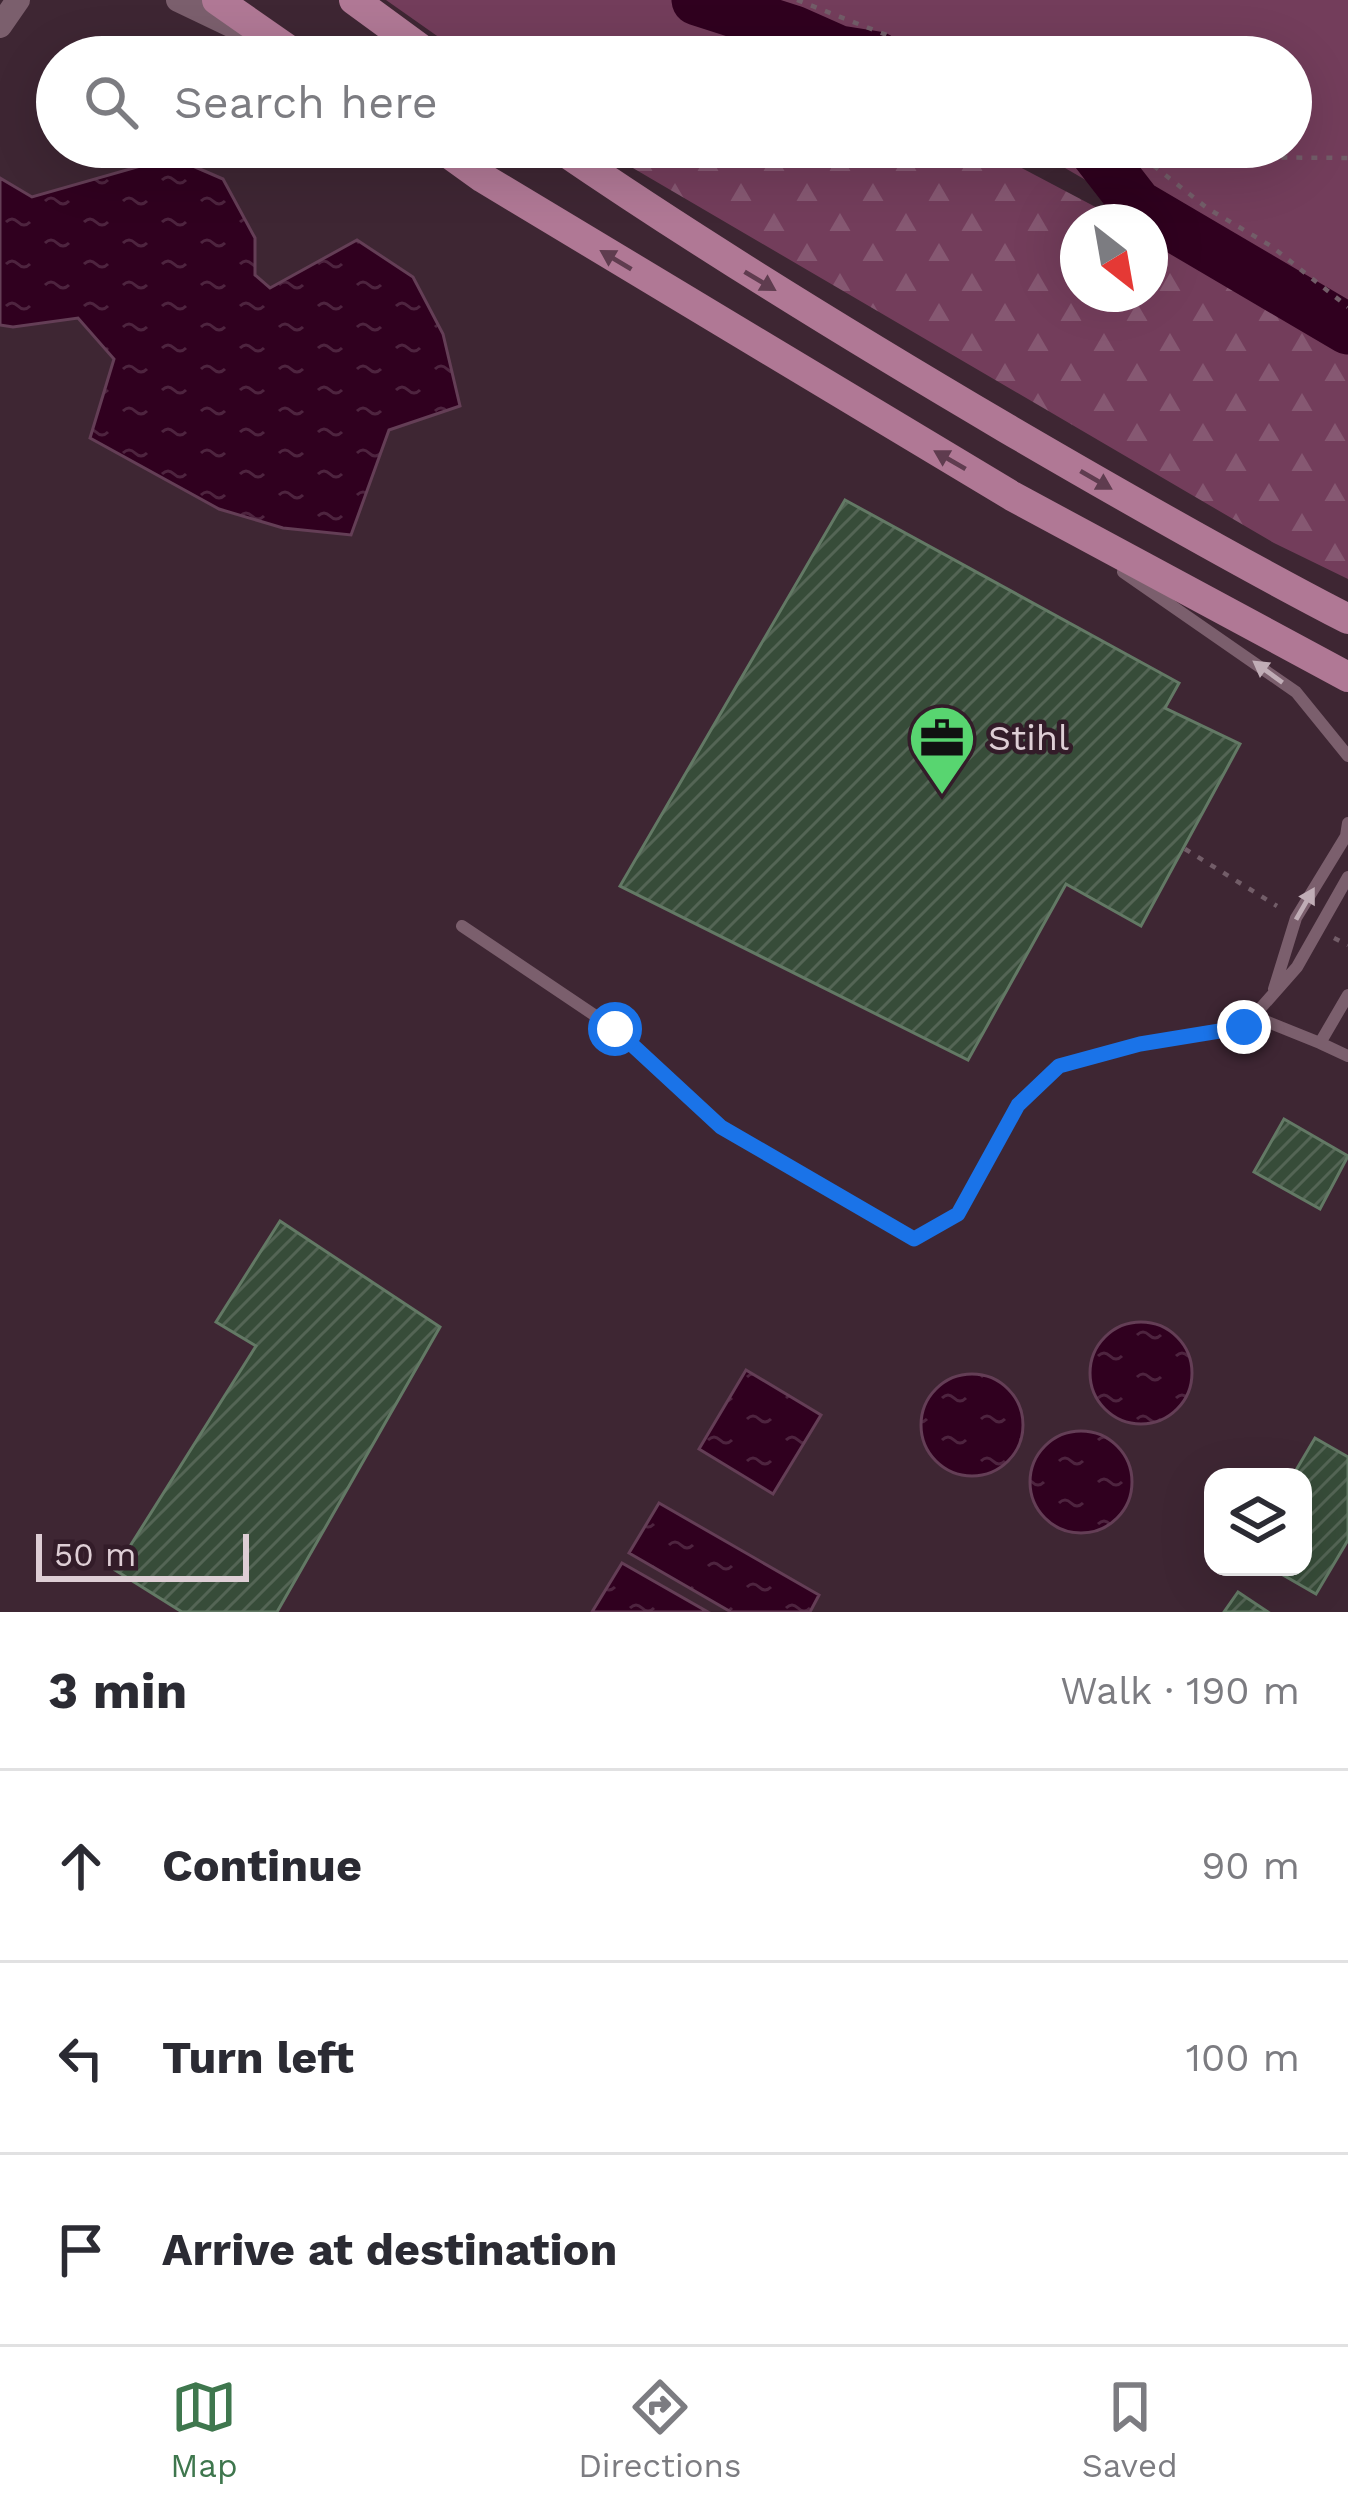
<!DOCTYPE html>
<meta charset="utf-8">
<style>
body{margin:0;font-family:"Work Sans",sans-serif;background:#f7f7f7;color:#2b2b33}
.controls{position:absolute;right:36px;bottom:36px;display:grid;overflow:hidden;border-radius:24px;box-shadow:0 12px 48px #0002}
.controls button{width:108px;height:108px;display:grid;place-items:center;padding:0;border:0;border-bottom:3px solid #e1e1e2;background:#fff;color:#2b2b33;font:60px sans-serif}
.compass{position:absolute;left:1060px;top:204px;width:108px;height:108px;border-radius:50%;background:#fff;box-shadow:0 12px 48px #0002;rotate:149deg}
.scale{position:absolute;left:36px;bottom:30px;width:213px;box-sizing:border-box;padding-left:12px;border:6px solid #deced5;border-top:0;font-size:33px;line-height:42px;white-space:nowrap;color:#deced5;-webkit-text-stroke:9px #331c29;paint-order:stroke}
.stop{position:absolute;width:36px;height:36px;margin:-27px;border:9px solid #1a73e8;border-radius:50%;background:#fff}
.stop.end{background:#1a73e8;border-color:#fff;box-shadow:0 3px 12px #0008}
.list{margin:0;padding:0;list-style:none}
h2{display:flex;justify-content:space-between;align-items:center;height:156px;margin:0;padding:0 48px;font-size:51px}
h2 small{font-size:39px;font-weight:400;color:#7c7c81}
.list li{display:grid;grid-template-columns:78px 1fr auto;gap:36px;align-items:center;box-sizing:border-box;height:192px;padding:0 48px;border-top:3px solid #e1e1e2}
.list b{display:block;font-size:45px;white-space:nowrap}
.list em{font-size:39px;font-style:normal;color:#7c7c81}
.icon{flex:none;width:66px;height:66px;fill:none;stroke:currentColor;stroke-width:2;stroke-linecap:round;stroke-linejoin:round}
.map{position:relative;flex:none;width:1348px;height:1612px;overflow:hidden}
.search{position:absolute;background:#fff;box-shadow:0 12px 48px #0002;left:36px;right:36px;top:36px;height:132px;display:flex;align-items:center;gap:30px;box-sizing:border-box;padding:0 42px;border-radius:66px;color:#7c7c81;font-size:45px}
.sheet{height:732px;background:#fff}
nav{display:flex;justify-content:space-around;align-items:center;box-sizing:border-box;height:168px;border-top:3px solid #e1e1e2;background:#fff;font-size:33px;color:#7c7c81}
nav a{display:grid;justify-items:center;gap:6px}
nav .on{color:#3f774e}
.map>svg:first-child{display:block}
</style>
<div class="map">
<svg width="1348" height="1612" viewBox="0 0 1348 1612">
<defs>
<pattern id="forest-firs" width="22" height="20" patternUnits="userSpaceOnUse" patternTransform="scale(3)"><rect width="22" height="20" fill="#733d5b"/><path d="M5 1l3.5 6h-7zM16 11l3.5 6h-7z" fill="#865872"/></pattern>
<pattern id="water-ripples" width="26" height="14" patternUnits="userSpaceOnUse" patternTransform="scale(3)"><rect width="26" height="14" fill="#30001f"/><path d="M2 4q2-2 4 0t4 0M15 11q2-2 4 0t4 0" fill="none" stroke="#4e243f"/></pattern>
<pattern id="building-hatch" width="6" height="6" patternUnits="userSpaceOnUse" patternTransform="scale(3)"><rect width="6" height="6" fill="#374c39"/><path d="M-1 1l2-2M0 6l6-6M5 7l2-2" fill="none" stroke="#546555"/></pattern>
</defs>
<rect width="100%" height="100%" fill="#3e2633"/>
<path fill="#733d5b" d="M 386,0 L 1348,0 L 1348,333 L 1029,147 L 1291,147 L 1291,57 L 875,57 L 850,43 L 814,57 L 467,57 Z"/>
<path fill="url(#forest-firs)" d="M 597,147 L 982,147 L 1124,222 L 1078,222 L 1078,294 L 1150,294 L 1150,235 L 1348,340 L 1348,579 L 1274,543 Z"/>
<path fill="url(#water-ripples)" stroke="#643e56" stroke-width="3" d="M 172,157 L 223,179 L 255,238 L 255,275 L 270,288 L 357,240 L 413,277 L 443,334 L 460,406 L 389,430 L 351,535 L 283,528 L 219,509 L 90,438 L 114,359 L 78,318 L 13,327 L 0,325 L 0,178 L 32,197 Z
M1090 1373a51 51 0 1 1 102 0a51 51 0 1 1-102 0Z
M 746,1370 L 821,1415 L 773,1494 L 699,1449 Z
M921 1425a51 51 0 1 1 102 0a51 51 0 1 1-102 0Z
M1030 1482a51 51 0 1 1 102 0a51 51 0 1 1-102 0Z
M 659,1503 L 819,1595 L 810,1612 L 731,1612 L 629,1553 Z
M 622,1563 L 708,1612 L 592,1612 Z"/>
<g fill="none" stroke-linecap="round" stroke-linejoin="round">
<path stroke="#30001f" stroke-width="51" d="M 697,0 L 794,31 L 839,51 L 877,57
M 1092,147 L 1137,205 L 1348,329"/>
</g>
<path fill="url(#building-hatch)" stroke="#637965" stroke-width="3" d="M 845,500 L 1179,683 L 1165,708 L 1240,744 L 1141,926 L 1066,884 L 968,1060 L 620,886 Z
M 1284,1119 L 1348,1156 L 1320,1209 L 1254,1172 Z
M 280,1221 L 440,1327 L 277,1612 L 182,1612 L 115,1570 L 256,1346 L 216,1322 Z
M 1315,1438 L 1348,1457 L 1348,1540 L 1316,1594 L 1269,1567 L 1303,1567 L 1303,1477 L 1292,1477 Z
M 1238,1592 L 1268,1612 L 1224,1612 Z"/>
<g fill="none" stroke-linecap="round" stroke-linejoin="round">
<path stroke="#725d68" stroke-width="4.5" stroke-dasharray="6 9" stroke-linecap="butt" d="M 797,0 L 943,57
M 1130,147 L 1207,208 L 1271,246 L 1348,307
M 1147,147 L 1223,157 L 1348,158
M 1185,849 L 1277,906
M 1334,938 L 1348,945"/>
<path stroke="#7b5f6d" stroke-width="12" d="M 1123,572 L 1296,692 L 1348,756
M 462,926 L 615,1029 L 721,1127 L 914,1239 L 958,1214 L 1018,1105 L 1059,1066 L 1140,1044 L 1244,1027 L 1297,967 L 1348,877
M 1274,989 L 1296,918 L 1346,836 L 1348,823
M 1253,1016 L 1320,1043 L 1348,995
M 1320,1043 L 1348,1056"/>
<path stroke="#7b5f6d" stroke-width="24" d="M 178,0 L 247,33
M 0,26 L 18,0"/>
<path stroke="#b07895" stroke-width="30" d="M 217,0 L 299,57
M 354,0 L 432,57
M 440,147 L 483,178 L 1012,496 L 1348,677
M 558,147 C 704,247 853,338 1006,428 C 1119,494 1232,559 1348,619"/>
</g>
<defs><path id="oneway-solid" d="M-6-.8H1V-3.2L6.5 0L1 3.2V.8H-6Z" transform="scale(3)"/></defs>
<g fill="#5f3c4f">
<use href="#oneway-solid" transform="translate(616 260) rotate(-149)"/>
<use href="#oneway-solid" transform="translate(760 281) rotate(31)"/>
<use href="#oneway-solid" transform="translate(950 460) rotate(-150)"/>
<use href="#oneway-solid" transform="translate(1096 480) rotate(30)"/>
</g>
<g fill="#c0adb6">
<use href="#oneway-solid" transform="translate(1268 672) rotate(-144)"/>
<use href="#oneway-solid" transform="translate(1305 904) rotate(-60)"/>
</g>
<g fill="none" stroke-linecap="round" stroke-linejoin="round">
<path stroke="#1a73e8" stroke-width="15" d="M 615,1029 L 721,1127 L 914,1239 L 958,1214 L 1018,1105 L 1059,1066 L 1140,1044 L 1244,1027"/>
</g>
<defs>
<symbol id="office-pin" viewBox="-11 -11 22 30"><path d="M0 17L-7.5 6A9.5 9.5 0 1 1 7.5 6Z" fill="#58d570" stroke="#331c29"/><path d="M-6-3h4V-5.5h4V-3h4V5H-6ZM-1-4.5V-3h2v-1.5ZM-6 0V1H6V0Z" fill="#111"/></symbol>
</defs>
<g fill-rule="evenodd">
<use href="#office-pin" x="904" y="700" width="76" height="104"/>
</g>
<g text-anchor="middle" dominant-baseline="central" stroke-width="9" stroke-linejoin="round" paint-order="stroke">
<g font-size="36" fill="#deced5" stroke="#331c29" text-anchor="start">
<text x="988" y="738">Stihl</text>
</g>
</g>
</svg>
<div class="controls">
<button><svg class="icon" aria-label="layers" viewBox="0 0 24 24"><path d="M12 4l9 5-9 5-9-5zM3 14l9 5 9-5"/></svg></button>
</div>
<svg class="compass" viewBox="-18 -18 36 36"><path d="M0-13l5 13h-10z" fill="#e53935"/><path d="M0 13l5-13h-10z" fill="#7c7c81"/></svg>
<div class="scale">50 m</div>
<div class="stop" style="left:615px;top:1029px"></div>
<div class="stop end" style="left:1244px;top:1027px"></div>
<div class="search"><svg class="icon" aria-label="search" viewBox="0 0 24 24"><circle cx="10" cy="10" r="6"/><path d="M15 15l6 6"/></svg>Search here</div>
</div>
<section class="sheet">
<h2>3 min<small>Walk · 190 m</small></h2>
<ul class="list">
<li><svg class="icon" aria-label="ahead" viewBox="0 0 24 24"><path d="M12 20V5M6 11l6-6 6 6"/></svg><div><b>Continue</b></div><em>90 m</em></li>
<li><svg class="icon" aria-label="left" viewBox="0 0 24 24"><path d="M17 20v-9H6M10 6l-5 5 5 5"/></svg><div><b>Turn left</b></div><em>100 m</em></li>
<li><svg class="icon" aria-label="arrive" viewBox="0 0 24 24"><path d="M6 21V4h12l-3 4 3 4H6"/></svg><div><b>Arrive at destination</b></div></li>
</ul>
</section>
<nav>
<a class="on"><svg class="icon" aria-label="map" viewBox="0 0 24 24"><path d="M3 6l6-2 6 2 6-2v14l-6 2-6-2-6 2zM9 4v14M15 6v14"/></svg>Map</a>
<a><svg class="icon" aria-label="directions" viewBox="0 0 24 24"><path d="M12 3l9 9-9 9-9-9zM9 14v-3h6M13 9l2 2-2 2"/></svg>Directions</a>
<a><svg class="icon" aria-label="saved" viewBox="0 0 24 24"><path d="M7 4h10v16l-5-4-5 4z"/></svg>Saved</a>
</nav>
